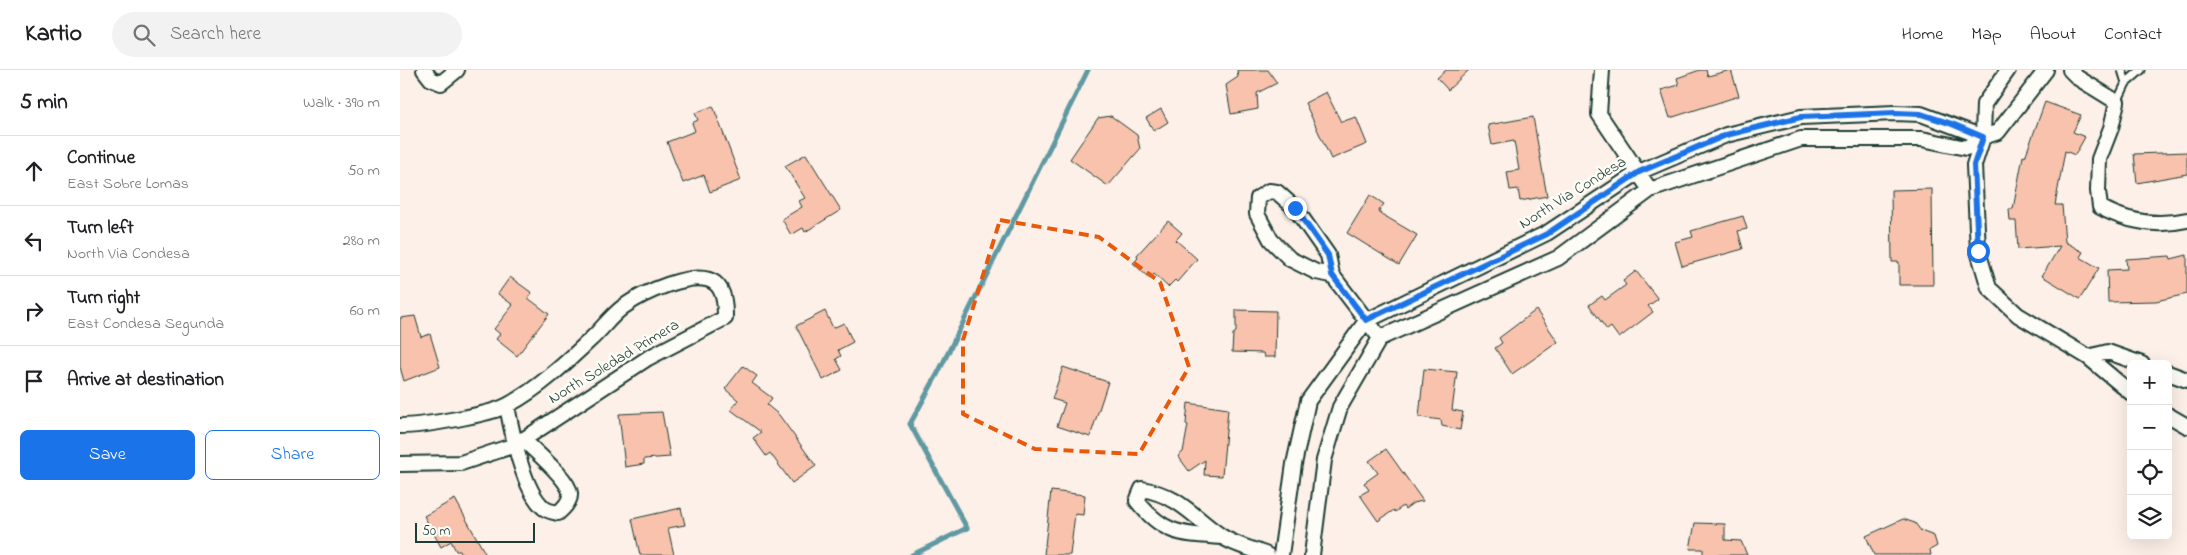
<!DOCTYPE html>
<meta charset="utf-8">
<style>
body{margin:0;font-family:"Indie Flower",sans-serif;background:#f2f2f2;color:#202124}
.controls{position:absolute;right:15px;bottom:15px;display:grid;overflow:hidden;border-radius:8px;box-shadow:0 5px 20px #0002}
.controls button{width:45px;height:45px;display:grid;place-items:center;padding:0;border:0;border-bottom:1px solid #e0e0e0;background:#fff;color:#202124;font:25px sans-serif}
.scale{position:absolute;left:15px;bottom:12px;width:120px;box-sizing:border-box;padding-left:5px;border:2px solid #1f3d34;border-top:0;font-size:14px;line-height:18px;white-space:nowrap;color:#1f3d34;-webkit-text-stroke:4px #fdfcf7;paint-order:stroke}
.stop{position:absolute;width:15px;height:15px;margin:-11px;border:4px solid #1a73e8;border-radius:50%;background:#fff}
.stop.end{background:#1a73e8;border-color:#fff;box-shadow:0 1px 5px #0008}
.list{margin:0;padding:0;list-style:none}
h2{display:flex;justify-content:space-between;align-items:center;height:65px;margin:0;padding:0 20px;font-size:21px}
h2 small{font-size:16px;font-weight:400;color:#757577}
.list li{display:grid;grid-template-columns:32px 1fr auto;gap:15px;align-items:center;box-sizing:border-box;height:70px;padding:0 20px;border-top:1px solid #e0e0e0}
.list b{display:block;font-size:19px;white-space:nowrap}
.list p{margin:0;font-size:16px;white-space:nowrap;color:#757577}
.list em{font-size:16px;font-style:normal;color:#757577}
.actions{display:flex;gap:10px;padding:15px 20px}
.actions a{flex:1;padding:11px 0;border:1px solid #1a73e8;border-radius:8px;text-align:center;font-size:18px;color:#1a73e8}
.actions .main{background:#1a73e8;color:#fff}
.icon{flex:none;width:28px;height:28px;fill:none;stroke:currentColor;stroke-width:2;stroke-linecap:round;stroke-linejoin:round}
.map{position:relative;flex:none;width:1787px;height:485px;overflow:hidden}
header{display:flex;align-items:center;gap:30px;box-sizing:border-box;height:70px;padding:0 25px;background:#fff;border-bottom:1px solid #e0e0e0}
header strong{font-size:24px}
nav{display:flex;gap:28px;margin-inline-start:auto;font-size:18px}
.search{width:350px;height:45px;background:#f2f2f2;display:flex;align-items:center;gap:12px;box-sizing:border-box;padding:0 18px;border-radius:28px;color:#757577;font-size:19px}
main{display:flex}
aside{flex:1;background:#fff}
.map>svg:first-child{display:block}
</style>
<header>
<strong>Kartio</strong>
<div class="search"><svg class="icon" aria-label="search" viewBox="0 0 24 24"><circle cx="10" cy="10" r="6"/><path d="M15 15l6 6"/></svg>Search here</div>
<nav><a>Home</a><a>Map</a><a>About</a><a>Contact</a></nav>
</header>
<main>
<aside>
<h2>5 min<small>Walk · 390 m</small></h2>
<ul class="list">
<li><svg class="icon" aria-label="ahead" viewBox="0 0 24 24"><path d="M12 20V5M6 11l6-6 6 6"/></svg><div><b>Continue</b><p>East Sobre Lomas</p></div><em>50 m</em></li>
<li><svg class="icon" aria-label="left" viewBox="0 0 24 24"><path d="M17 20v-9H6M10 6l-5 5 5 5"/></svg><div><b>Turn left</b><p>North Via Condesa</p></div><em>280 m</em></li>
<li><svg class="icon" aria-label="right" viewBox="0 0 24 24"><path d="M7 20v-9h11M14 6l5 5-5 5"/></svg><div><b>Turn right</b><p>East Condesa Segunda</p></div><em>60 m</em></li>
<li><svg class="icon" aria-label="arrive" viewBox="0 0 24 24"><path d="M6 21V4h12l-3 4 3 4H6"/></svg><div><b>Arrive at destination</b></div></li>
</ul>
<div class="actions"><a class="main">Save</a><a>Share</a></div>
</aside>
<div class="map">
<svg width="1787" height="485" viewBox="0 0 1787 485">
<rect width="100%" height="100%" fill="#fcf0e8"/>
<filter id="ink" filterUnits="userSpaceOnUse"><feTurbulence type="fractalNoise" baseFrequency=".02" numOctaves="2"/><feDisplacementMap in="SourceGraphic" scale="10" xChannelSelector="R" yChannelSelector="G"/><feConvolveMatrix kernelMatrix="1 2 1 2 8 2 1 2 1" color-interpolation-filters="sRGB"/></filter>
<g filter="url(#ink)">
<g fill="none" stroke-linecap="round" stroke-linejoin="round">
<path stroke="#6099a2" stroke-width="5" d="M 512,485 L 567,458 L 510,354 L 538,303 L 688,0"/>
</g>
<path fill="#f8c2ac" stroke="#1f3d34" d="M 837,0 L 868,0 L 877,13 L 857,23 L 858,39 L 831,44 L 826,15 L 838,7 Z
M 1046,0 L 1069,0 L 1048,20 L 1037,8 Z
M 1300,0 L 1306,0 L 1308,6 L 1331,0 L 1339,26 L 1270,48 L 1261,20 L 1279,15 L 1277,8 Z
M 926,22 L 941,52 L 956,47 L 967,74 L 931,89 L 905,33 Z
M 1645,32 L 1681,45 L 1673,62 L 1685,67 L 1675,85 L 1665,81 L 1655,135 L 1662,135 L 1665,172 L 1683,182 L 1680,187 L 1699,198 L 1680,229 L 1642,206 L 1660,176 L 1618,179 L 1616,151 L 1610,151 L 1609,139 L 1613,139 L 1623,86 L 1625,87 Z
M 313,36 L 341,110 L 310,122 L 304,105 L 283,113 L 267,72 L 295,61 L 292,53 L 298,50 L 295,43 Z
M 761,39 L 768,52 L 754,61 L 746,48 Z
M 711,46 L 737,65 L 740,79 L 708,116 L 670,89 L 698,48 Z
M 1133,47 L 1147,126 L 1120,131 L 1118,119 L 1110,120 L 1107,102 L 1119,100 L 1114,71 L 1092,75 L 1088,55 Z
M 1787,82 L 1787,104 L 1737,113 L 1734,84 Z
M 406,84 L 441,140 L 405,162 L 403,158 L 391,165 L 382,149 L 402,137 L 399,131 L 405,128 L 385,96 Z
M 1532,119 L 1533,215 L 1499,215 L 1499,192 L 1492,192 L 1491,120 Z
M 970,125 L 984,134 L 978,142 L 1017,165 L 999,195 L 947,163 Z
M 1343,146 L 1347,159 L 1338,161 L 1343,179 L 1282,196 L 1275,172 L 1293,167 L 1291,161 Z
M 768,151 L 782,163 L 776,170 L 797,189 L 777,212 L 775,210 L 768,217 L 754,204 L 750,209 L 733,193 L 738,188 L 737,185 Z
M 1787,185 L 1787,224 L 1756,231 L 1708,232 L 1707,200 L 1727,199 L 1726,189 L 1770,186 L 1771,189 Z
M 1236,201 L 1258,229 L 1248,236 L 1253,242 L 1219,268 L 1211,257 L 1207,260 L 1189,235 L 1202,226 L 1205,230 L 1226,215 L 1223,211 Z
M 110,207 L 132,223 L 128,228 L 149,244 L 117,286 L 96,269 L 100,264 L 94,259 L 113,235 L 98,224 Z
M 836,240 L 876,241 L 875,287 L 864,287 L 863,283 L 832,282 L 833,264 L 836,262 Z
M 1136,240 L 1158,272 L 1112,304 L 1095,278 L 1102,273 L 1099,268 Z
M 425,241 L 433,258 L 444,253 L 453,272 L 438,280 L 441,286 L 436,289 L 442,300 L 423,310 L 396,256 Z
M 15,246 L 21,267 L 30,264 L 40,297 L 4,311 L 0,297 L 0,248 Z
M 343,296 L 357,306 L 352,313 L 372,328 L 367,335 L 379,345 L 416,396 L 392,413 L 370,383 L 366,386 L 353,368 L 361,362 L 331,340 L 338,330 L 325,319 Z
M 663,297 L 708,312 L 690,367 L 657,356 L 665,333 L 652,329 Z
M 1024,299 L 1057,302 L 1052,340 L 1063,342 L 1060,360 L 1042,356 L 1041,350 L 1019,347 Z
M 788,333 L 828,339 L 822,406 L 804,405 L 805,390 L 789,401 L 778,386 L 783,382 L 788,355 L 786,354 Z
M 262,342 L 270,387 L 244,389 L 244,394 L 225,397 L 219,344 Z
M 986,379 L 1023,431 L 1013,433 L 1005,439 L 1003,436 L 995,442 L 994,440 L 978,451 L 960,425 L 969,420 L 964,413 L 978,403 L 969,391 Z
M 651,421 L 685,425 L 683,445 L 675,444 L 670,485 L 644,485 Z
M 55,429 L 86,485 L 62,485 L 60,481 L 56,481 L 51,471 L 41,477 L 24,446 Z
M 281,438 L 285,455 L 268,458 L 274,485 L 240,485 L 232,449 Z
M 1503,449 L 1515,453 L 1521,461 L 1534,466 L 1537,476 L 1530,480 L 1531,485 L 1474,485 L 1466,466 Z
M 1295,453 L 1325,454 L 1325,470 L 1341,471 L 1347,485 L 1303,485 L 1303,479 L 1290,479 Z"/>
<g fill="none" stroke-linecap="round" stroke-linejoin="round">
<defs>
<path id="service" d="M 1722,0 L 1726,13
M 1717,32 L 1726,13 L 1741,0"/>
<path id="minor" d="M 24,0 L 31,9 L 41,13 L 57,0
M 1202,0 L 1199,44 L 1250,120
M 1608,0 L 1584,34 L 1583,67 L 1598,62 L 1646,0
M 1670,0 L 1678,8 L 1717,32 L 1711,58 L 1699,89 L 1698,121 L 1700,137 C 1727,152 1756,157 1787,150
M 1583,67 L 1574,95 L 1578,181 L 1589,218 L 1618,245 L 1688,287 L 1731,323
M 932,205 L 916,202 L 890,189 L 871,170 L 857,144 L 858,128 L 869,121 L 877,122 L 895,138 L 928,185 L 932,205 L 980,268
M 1688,287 L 1708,282 L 1742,294
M 1768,303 L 1787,310
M 107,336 C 112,362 123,421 144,438 C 147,441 154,442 158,443 C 164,438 171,431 170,423 C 168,408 134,381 123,369
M 1768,345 L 1787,356
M 0,356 C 22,356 90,345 108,335 C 138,319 166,293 191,269 C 202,259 211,246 223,237 C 241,224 295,198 315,213 C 325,221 325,237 325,248 L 248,288 L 115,375 L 61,393 L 0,394
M 822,467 C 781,464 764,465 737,431 L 742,419 C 780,426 792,446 821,466 C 834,475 853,479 867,485
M 881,485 L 894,394 L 908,331 L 966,251 L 1147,163 L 1239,102 L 1326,65 L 1401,47 L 1495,43 L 1521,44 L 1583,67 L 1566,78 L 1522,69 L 1401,69 L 1250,120 L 1158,188 L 980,268 L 940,337 L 924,390 L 912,485"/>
</defs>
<use href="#service" stroke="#1f3d34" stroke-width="11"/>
<use href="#minor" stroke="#1f3d34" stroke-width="18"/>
<use href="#service" stroke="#fdfcf7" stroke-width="7"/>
<use href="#minor" stroke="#fdfcf7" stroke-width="14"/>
</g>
</g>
<g fill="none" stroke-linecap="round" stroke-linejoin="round" filter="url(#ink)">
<path stroke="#1a73e8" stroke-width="6" d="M 895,138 L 928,185 L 932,205 L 966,250 L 1147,164 L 1239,102 L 1326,65 L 1401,47 L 1495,43 L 1521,44 L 1552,54 L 1583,67 L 1574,95 L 1578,181"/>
</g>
<path fill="none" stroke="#e8590c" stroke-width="4" stroke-dasharray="10 6" stroke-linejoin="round" d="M 600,150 L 699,167 L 760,212 L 789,297 L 739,384 L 635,379 L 563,344 L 563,270 Z"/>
<g text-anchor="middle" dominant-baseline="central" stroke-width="5" stroke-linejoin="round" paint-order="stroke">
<g font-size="16" fill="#1f3d34" stroke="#fdfcf7">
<text transform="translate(1173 123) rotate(-32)">North Via Condesa</text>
<text transform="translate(214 292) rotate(-31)">North Soledad Primera</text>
</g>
</g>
</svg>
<div class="controls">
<button>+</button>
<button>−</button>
<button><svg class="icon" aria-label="locate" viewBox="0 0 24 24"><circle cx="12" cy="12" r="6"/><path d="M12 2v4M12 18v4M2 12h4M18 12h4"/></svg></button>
<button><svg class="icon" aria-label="layers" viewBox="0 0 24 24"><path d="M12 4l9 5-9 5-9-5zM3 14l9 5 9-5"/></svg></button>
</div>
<div class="scale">50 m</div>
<div class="stop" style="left:1578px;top:181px"></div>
<div class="stop end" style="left:895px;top:138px"></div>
</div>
</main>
